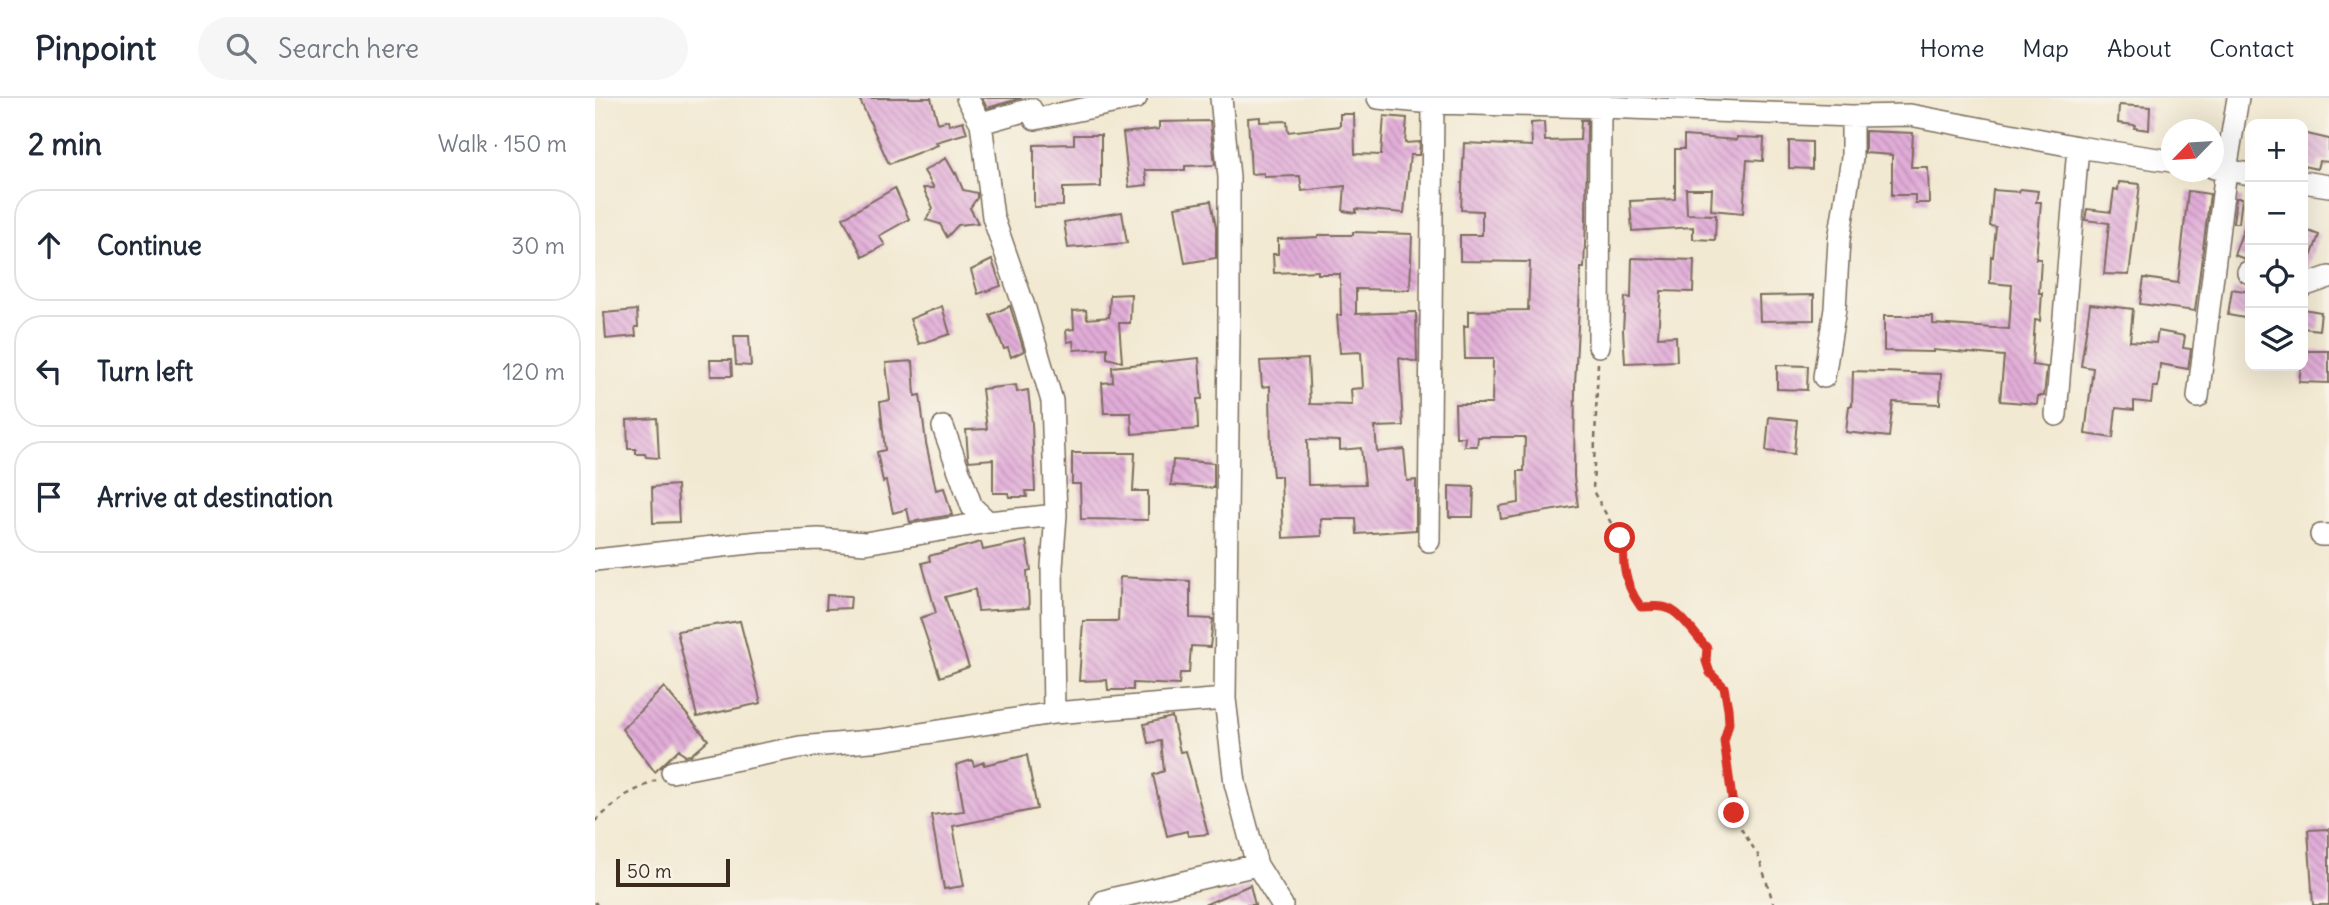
<!DOCTYPE html>
<meta charset="utf-8">
<style>
body{margin:0;font-family:Delius,sans-serif;background:#f6f6f7;color:#1f2937}
.controls{position:absolute;right:21px;top:21px;display:grid;overflow:hidden;border-radius:14px;box-shadow:0 7px 28px #0002}
.controls button{width:63px;height:63px;display:grid;place-items:center;padding:0;border:0;border-bottom:2px solid #e0e1e3;background:#fff;color:#1f2937;font:35px sans-serif}
.compass{position:absolute;left:1566px;top:21px;width:63px;height:63px;border-radius:50%;background:#fff;box-shadow:0 7px 28px #0002;rotate:245deg}
.scale{position:absolute;left:21px;bottom:18px;width:114px;box-sizing:border-box;padding-left:7px;border:4px solid #3b2a1e;border-top:0;font-size:19px;line-height:24px;white-space:nowrap;color:#3b2a1e;-webkit-text-stroke:5px #f7f3e8;paint-order:stroke}
.stop{position:absolute;width:21px;height:21px;margin:-16px;border:5px solid #d93025;border-radius:50%;background:#fff}
.stop.end{background:#d93025;border-color:#fff;box-shadow:0 2px 7px #0008}
.list{margin:0;padding:0;list-style:none}
h2{display:flex;justify-content:space-between;align-items:center;height:91px;margin:0;padding:0 28px;font-size:30px}
h2 small{font-size:23px;font-weight:400;color:#747a83}
.list li{display:grid;grid-template-columns:46px 1fr auto;gap:21px;align-items:center;box-sizing:border-box;height:112px;margin:0 14px 14px;padding:0 14px;border:2px solid #e0e1e3;border-radius:28px}
.list b{display:block;font-size:26px;white-space:nowrap}
.list em{font-size:23px;font-style:normal;color:#747a83}
.icon{flex:none;width:38px;height:38px;fill:none;stroke:currentColor;stroke-width:2;stroke-linecap:round;stroke-linejoin:round}
.map{position:relative;flex:none;width:1734px;height:807px;overflow:hidden}
header{display:flex;align-items:center;gap:42px;box-sizing:border-box;height:98px;padding:0 35px;background:#fff;border-bottom:2px solid #e0e1e3}
header strong{font-size:33px}
nav{display:flex;gap:38px;margin-inline-start:auto;font-size:24px}
.search{width:490px;height:63px;background:#f6f6f7;display:flex;align-items:center;gap:18px;box-sizing:border-box;padding:0 24px;border-radius:38px;color:#747a83;font-size:26px}
main{display:flex}
aside{flex:1;background:#fff}
.map>svg:first-child{display:block}
</style>
<header>
<strong>Pinpoint</strong>
<div class="search"><svg class="icon" aria-label="search" viewBox="0 0 24 24"><circle cx="10" cy="10" r="6"/><path d="M15 15l6 6"/></svg>Search here</div>
<nav><a>Home</a><a>Map</a><a>About</a><a>Contact</a></nav>
</header>
<main>
<aside>
<h2>2 min<small>Walk · 150 m</small></h2>
<ul class="list">
<li><svg class="icon" aria-label="ahead" viewBox="0 0 24 24"><path d="M12 20V5M6 11l6-6 6 6"/></svg><div><b>Continue</b></div><em>30 m</em></li>
<li><svg class="icon" aria-label="left" viewBox="0 0 24 24"><path d="M17 20v-9H6M10 6l-5 5 5 5"/></svg><div><b>Turn left</b></div><em>120 m</em></li>
<li><svg class="icon" aria-label="arrive" viewBox="0 0 24 24"><path d="M6 21V4h12l-3 4 3 4H6"/></svg><div><b>Arrive at destination</b></div></li>
</ul>
</aside>
<div class="map">
<svg width="1734" height="807" viewBox="0 0 1734 807">
<defs>
<pattern id="building-back-hatch" width="6" height="6" patternUnits="userSpaceOnUse" patternTransform="scale(1.75)"><rect width="6" height="6" fill="#e2add9"/><path d="M-1 5l2 2M0 0l6 6M5-1l2 2" fill="none" stroke="#b88daf"/></pattern>
</defs>
<rect width="100%" height="100%" fill="#f7f3e8"/>
<filter id="ink" filterUnits="userSpaceOnUse"><feTurbulence type="fractalNoise" baseFrequency=".0143" numOctaves="2"/><feDisplacementMap in="SourceGraphic" scale="14" xChannelSelector="R" yChannelSelector="G"/><feConvolveMatrix kernelMatrix="1 2 1 2 8 2 1 2 1" color-interpolation-filters="sRGB"/></filter>
<filter id="wash" filterUnits="userSpaceOnUse"><feTurbulence type="fractalNoise" baseFrequency=".00686" numOctaves="4" result="noise"/><feDisplacementMap in="SourceGraphic" scale="28" xChannelSelector="R" yChannelSelector="G"/><feGaussianBlur stdDeviation="1.57" result="paint"/><feColorMatrix in="noise" values="0 0 0 0 0 0 0 0 0 0 0 0 0 0 0 0 0 1.4 0 .05"/><feComposite in="paint" operator="in"/></filter>
<g filter="url(#wash)">
<rect width="100%" height="100%" fill="#f2e9d2"/>
<g id="blocks">
<path fill="url(#building-back-hatch)" fill-rule="evenodd" d="M 264,0 L 336,0 L 343,25 L 353,22 L 354,27 L 368,23 L 372,35 L 341,44 L 343,47 L 294,66 Z
M 387,0 L 427,0 L 392,10 Z
M 1524,7 L 1555,9 L 1554,32 L 1539,30 L 1540,27 L 1523,25 Z
M 745,16 L 759,16 L 760,56 L 786,57 L 789,18 L 812,20 L 810,45 L 825,44 L 824,57 L 815,57 L 809,115 L 761,111 L 761,115 L 748,113 L 750,88 L 707,93 L 705,78 L 669,79 L 669,75 L 656,76 L 653,20 L 665,19 L 665,24 L 692,23 L 693,34 L 745,28 Z
M 986,22 L 992,22 L 991,122 L 989,170 L 986,170 L 980,286 L 979,379 L 983,408 L 906,421 L 904,408 L 924,405 L 923,373 L 929,373 L 930,339 L 883,339 L 882,348 L 869,348 L 870,339 L 861,339 L 860,306 L 897,306 L 898,261 L 870,261 L 869,228 L 873,228 L 873,213 L 933,212 L 935,164 L 865,163 L 865,137 L 887,137 L 887,113 L 866,112 L 869,45 L 937,48 L 936,25 L 949,24 L 950,43 L 985,42 Z
M 615,23 L 620,67 L 590,68 L 590,72 L 550,72 L 552,87 L 534,89 L 528,35 L 564,31 L 564,24 Z
M 1270,33 L 1318,35 L 1316,69 L 1333,69 L 1334,105 L 1320,105 L 1320,97 L 1297,97 L 1297,57 L 1270,55 Z
M 1708,35 L 1734,41 L 1734,64 L 1724,63 L 1722,71 L 1708,68 Z
M 479,37 L 506,37 L 506,89 L 468,90 L 468,108 L 439,109 L 439,47 L 479,46 Z
M 1089,38 L 1142,42 L 1142,39 L 1169,40 L 1168,63 L 1152,62 L 1148,115 L 1116,112 L 1117,91 L 1091,91 L 1092,116 L 1121,117 L 1120,142 L 1098,141 L 1098,129 L 1037,133 L 1035,103 L 1080,101 L 1080,51 L 1089,51 Z
M 1194,43 L 1217,44 L 1217,71 L 1194,70 Z
M 351,60 L 360,76 L 361,75 L 368,92 L 382,95 L 382,100 L 375,110 L 383,125 L 363,127 L 352,139 L 345,126 L 331,122 L 338,110 L 328,90 L 339,90 L 329,73 Z
M 1524,84 L 1545,86 L 1534,177 L 1509,176 L 1514,125 L 1490,122 L 1492,111 L 1516,114 L 1519,91 L 1523,92 Z
M 300,90 L 314,121 L 284,138 L 290,147 L 268,159 L 248,120 Z
M 1425,91 L 1443,93 L 1441,104 L 1446,104 L 1441,161 L 1446,161 L 1444,195 L 1447,195 L 1445,223 L 1440,222 L 1437,267 L 1452,269 L 1449,298 L 1443,298 L 1442,306 L 1405,303 L 1409,258 L 1338,252 L 1338,254 L 1289,253 L 1289,218 L 1338,218 L 1338,226 L 1414,231 L 1417,187 L 1395,185 L 1396,158 L 1398,159 L 1401,129 L 1395,128 L 1398,92 L 1424,94 Z
M 1593,93 L 1615,96 L 1600,213 L 1545,206 L 1549,180 L 1583,185 Z
M 1641,100 L 1647,100 L 1644,125 L 1638,125 Z
M 616,103 L 621,129 L 621,160 L 590,165 L 580,109 Z
M 527,114 L 532,145 L 473,150 L 469,124 Z
M 1654,116 L 1655,161 L 1650,161 L 1639,157 Z
M 1708,131 L 1724,137 L 1711,173 L 1708,174 Z
M 758,134 L 817,136 L 815,192 L 761,191 L 761,216 L 821,214 L 822,264 L 804,260 L 808,328 L 780,329 L 782,354 L 809,351 L 812,383 L 821,382 L 821,432 L 762,436 L 761,421 L 726,421 L 727,438 L 688,440 L 686,378 L 678,378 L 676,358 L 675,288 L 667,289 L 665,263 L 713,261 L 715,306 L 757,307 L 756,291 L 768,290 L 766,254 L 745,255 L 742,217 L 746,217 L 745,176 L 723,176 L 723,173 L 679,175 L 678,156 L 683,156 L 683,141 L 723,139 L 723,137 L 758,137 ZM 712,342 L 745,343 L 745,352 L 766,350 L 770,386 L 713,387 Z
M 1037,160 L 1099,162 L 1098,194 L 1066,193 L 1063,239 L 1081,238 L 1082,263 L 1030,265 L 1028,232 L 1030,199 L 1036,200 Z
M 397,162 L 406,188 L 383,196 L 376,172 Z
M 1637,191 L 1655,194 L 1655,221 L 1633,217 Z
M 536,196 L 535,225 L 524,225 L 527,264 L 512,260 L 512,250 L 479,252 L 478,243 L 472,244 L 471,232 L 479,231 L 478,213 L 491,212 L 492,221 L 514,219 L 515,197 Z
M 1219,197 L 1219,222 L 1165,223 L 1164,198 Z
M 1495,206 L 1538,211 L 1535,243 L 1561,245 L 1563,233 L 1590,238 L 1588,250 L 1596,251 L 1593,271 L 1565,266 L 1563,289 L 1558,289 L 1556,305 L 1539,303 L 1539,312 L 1521,310 L 1518,340 L 1490,336 L 1498,270 L 1486,268 Z
M 347,208 L 355,236 L 324,246 L 315,221 Z
M 415,208 L 429,253 L 416,259 L 413,250 L 409,251 L 395,217 Z
M 1708,211 L 1726,214 L 1724,232 L 1708,230 Z
M 42,212 L 43,229 L 40,229 L 41,238 L 11,241 L 9,215 Z
M 139,238 L 154,238 L 156,268 L 141,267 Z
M 1708,253 L 1734,253 L 1734,285 L 1704,284 Z
M 604,260 L 607,301 L 602,301 L 603,331 L 537,336 L 536,315 L 509,315 L 507,285 L 518,284 L 517,269 Z
M 115,262 L 136,262 L 137,278 L 116,278 Z
M 318,263 L 320,298 L 325,297 L 331,345 L 341,392 L 349,390 L 357,417 L 315,424 L 312,411 L 298,415 L 291,383 L 288,384 L 282,354 L 290,352 L 285,304 L 295,302 L 291,265 Z
M 1182,267 L 1213,268 L 1212,292 L 1182,291 Z
M 1258,273 L 1346,276 L 1345,306 L 1298,304 L 1294,339 L 1251,334 L 1254,308 L 1257,308 Z
M 421,287 L 422,294 L 433,292 L 437,326 L 440,393 L 431,393 L 432,399 L 414,399 L 413,395 L 398,395 L 398,361 L 374,363 L 373,358 L 371,332 L 392,331 L 387,291 Z
M 1174,319 L 1202,322 L 1199,356 L 1171,353 Z
M 62,320 L 64,360 L 51,359 L 50,356 L 41,356 L 41,351 L 33,351 L 32,322 Z
M 477,355 L 540,355 L 538,393 L 553,393 L 553,422 L 486,421 L 485,386 L 477,386 Z
M 578,362 L 619,365 L 619,390 L 576,387 Z
M 82,387 L 84,424 L 58,425 L 57,389 Z
M 854,388 L 879,389 L 878,419 L 854,419 Z
M 431,443 L 436,472 L 432,473 L 434,510 L 383,513 L 380,491 L 350,499 L 374,569 L 345,579 L 325,520 L 341,515 L 327,465 L 335,463 L 334,458 L 386,444 L 388,452 Z
M 525,479 L 595,483 L 595,520 L 618,521 L 615,549 L 596,548 L 594,575 L 585,575 L 584,587 L 538,585 L 538,592 L 513,592 L 512,582 L 484,583 L 488,523 L 523,523 Z
M 232,497 L 256,498 L 255,510 L 231,511 Z
M 145,523 L 166,605 L 102,619 L 82,533 Z
M 69,589 L 113,642 L 96,657 L 90,658 L 84,651 L 60,674 L 27,631 Z
M 577,619 L 585,654 L 591,653 L 613,736 L 593,738 L 592,733 L 572,738 L 558,677 L 569,673 L 566,643 L 553,645 L 549,626 Z
M 432,657 L 442,711 L 358,728 L 369,788 L 349,791 L 336,717 L 369,713 L 361,667 L 377,662 L 379,668 L 389,664 L 389,667 Z
M 1734,731 L 1734,807 L 1718,807 L 1713,732 Z
M 655,787 L 660,807 L 609,807 Z"/>
</g>
</g>
<g filter="url(#ink)">
<use href="#blocks" fill-opacity="0" stroke="#7b6d5d" stroke-width="2"/>
<g fill="none" stroke-linecap="round" stroke-linejoin="round">
<defs>
<path id="minor" d="M 372,0 L 386,25 L 398,119 L 430,211 L 457,303 L 461,417 L 457,469 L 459,615
M 626,0 L 634,79 L 634,237 L 630,601 L 640,685 L 662,767 L 687,807
M 783,0 L 838,5 L 1006,9 L 1257,18 L 1315,17 L 1483,49 L 1576,63
M 386,25 L 436,11 L 440,21 L 541,0
M 1619,70 L 1655,76
M 1708,84 L 1734,88
M 1653,174 L 1655,175
M 1708,188 L 1734,179
M 1004,248 L 1005,0
M 1229,279 L 1240,211 L 1244,142 L 1257,60 L 1257,18
M 1603,299 L 1631,72 L 1643,0
M 1461,317 L 1483,49
M 348,329 L 377,409 L 393,424 L 461,417
M 1726,437 L 1734,437
M 834,443 L 838,5
M 0,462 L 164,444 L 224,441 L 270,445 L 393,424
M 77,674 L 205,649 L 287,642 L 459,615 L 630,601
M 507,807 L 509,803 L 516,801 L 662,767"/>
</defs>
<use href="#minor" stroke="#7b6d5d" stroke-width="24"/>
<path stroke="#7b6d5d" stroke-width="2.5" stroke-dasharray="5 5" stroke-linecap="butt" d="M 1003,265 L 998,393 L 1029,448 L 1029,467 L 1034,486 L 1039,499 L 1046,509 C 1053,509 1061,508 1068,509 C 1085,511 1102,540 1112,550 L 1111,563 L 1115,575 L 1129,589 L 1133,610 L 1134,625 L 1128,643 L 1141,723 L 1163,757 L 1179,807
M 0,723 L 31,697 L 61,682
M 0,804 L 2,807"/>
<use href="#minor" stroke="#fff" stroke-width="21"/>
</g>
</g>
<g fill="none" stroke-linecap="round" stroke-linejoin="round" filter="url(#ink)">
<path stroke="#d93025" stroke-width="9" d="M 1025,440 C 1030,449 1028,457 1029,467 C 1031,482 1037,497 1046,509 C 1053,509 1061,508 1068,509 C 1085,511 1102,540 1112,550 L 1111,563 L 1115,575 L 1129,589 L 1133,610 L 1134,625 L 1129,643 L 1139,715"/>
</g>
</svg>
<div class="controls">
<button>+</button>
<button>−</button>
<button><svg class="icon" aria-label="locate" viewBox="0 0 24 24"><circle cx="12" cy="12" r="6"/><path d="M12 2v4M12 18v4M2 12h4M18 12h4"/></svg></button>
<button><svg class="icon" aria-label="layers" viewBox="0 0 24 24"><path d="M12 4l9 5-9 5-9-5zM3 14l9 5 9-5"/></svg></button>
</div>
<svg class="compass" viewBox="-18 -18 36 36"><path d="M0-13l5 13h-10z" fill="#e53935"/><path d="M0 13l5-13h-10z" fill="#747a83"/></svg>
<div class="scale">50 m</div>
<div class="stop" style="left:1025px;top:440px"></div>
<div class="stop end" style="left:1139px;top:715px"></div>
</div>
</main>
